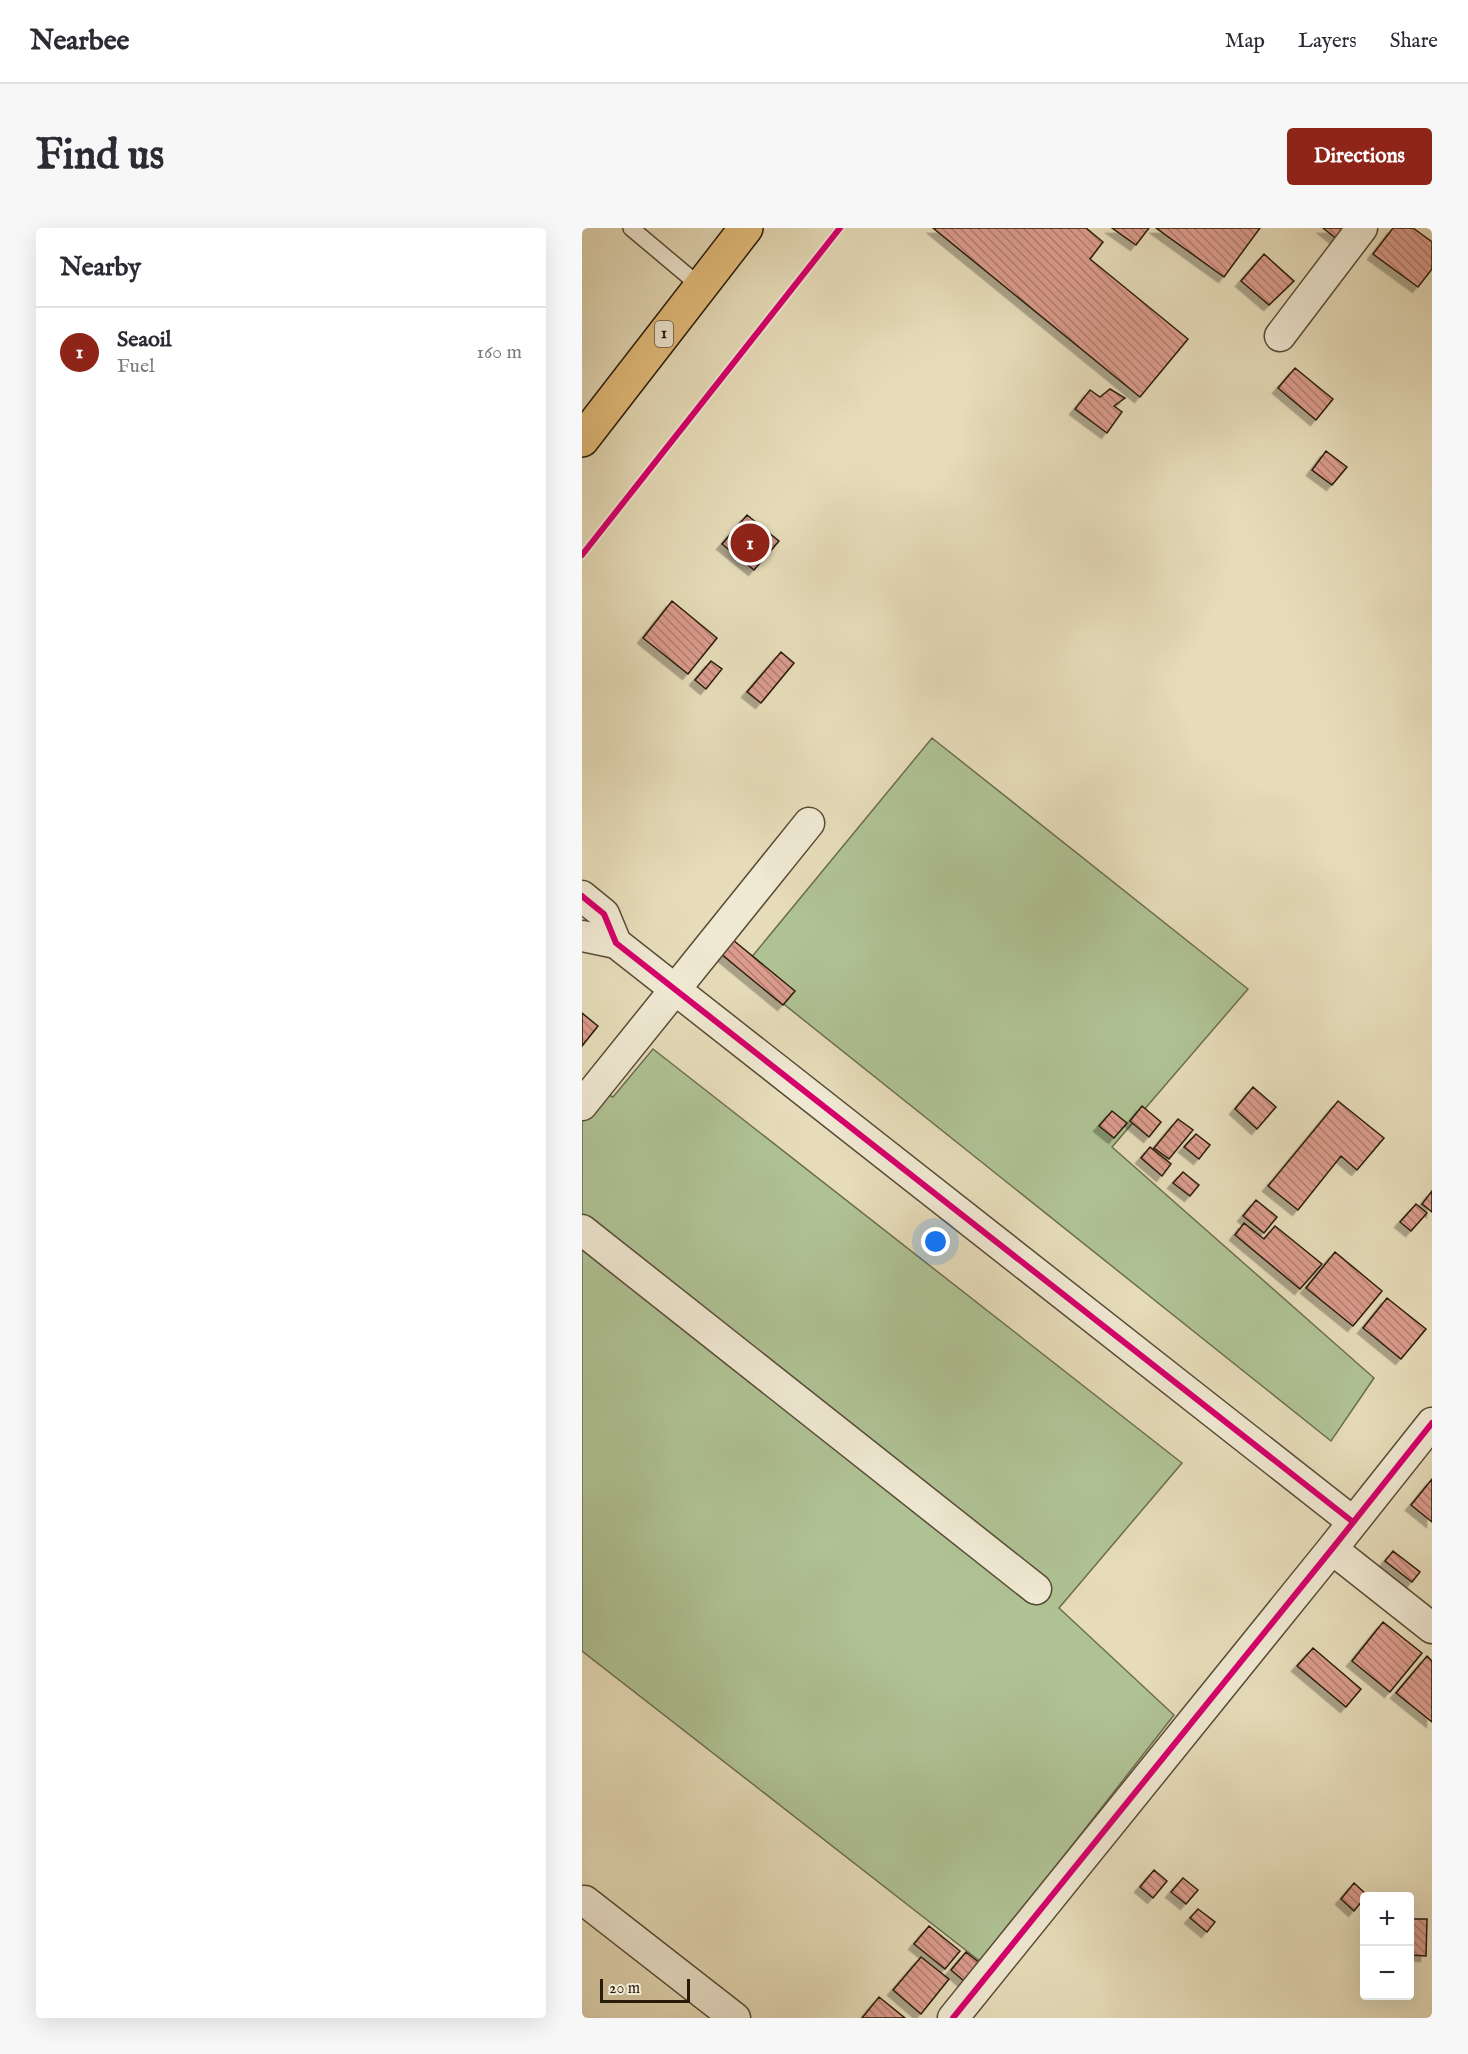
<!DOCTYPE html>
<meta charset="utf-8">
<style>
body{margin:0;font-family:"IM FELL English",serif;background:#f7f7f7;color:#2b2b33}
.controls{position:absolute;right:18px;bottom:18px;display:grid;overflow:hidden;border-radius:6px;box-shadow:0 6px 24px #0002}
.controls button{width:54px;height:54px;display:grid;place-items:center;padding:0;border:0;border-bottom:2px solid #e1e1e2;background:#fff;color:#2b2b33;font:30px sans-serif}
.scale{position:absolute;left:18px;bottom:15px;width:90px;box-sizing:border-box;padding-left:6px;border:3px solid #291b0a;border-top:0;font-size:16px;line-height:21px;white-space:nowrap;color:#291b0a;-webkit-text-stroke:4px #efe8d2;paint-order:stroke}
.you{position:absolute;left:354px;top:1014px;width:21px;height:21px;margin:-15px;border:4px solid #fff;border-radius:50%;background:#1a73e8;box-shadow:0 0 0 9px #1a73e833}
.badge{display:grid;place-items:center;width:39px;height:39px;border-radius:50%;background:#8f2418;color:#fff;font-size:20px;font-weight:700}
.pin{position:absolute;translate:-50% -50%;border:3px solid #fff;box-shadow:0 2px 6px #0006}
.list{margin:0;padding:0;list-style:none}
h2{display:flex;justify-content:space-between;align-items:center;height:78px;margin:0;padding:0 24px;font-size:26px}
h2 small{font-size:20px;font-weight:400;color:#7c7c81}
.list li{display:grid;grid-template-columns:39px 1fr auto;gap:18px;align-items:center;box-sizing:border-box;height:90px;padding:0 24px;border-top:2px solid #e1e1e2}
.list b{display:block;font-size:22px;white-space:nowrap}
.list p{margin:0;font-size:20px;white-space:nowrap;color:#7c7c81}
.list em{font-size:20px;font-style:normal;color:#7c7c81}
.map{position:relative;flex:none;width:850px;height:1790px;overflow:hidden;border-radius:6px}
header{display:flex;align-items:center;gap:36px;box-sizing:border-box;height:84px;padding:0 30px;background:#fff;border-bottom:2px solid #e1e1e2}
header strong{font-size:28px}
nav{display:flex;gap:33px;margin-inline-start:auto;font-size:21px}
.intro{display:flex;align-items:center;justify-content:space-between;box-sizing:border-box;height:144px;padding:0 36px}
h1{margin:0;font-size:42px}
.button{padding:15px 27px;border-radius:6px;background:#8f2418;color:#fff;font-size:21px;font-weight:700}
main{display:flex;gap:36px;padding:0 36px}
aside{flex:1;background:#fff;border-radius:6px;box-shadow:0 6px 24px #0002}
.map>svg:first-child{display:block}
</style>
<header>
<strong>Nearbee</strong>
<nav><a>Map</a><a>Layers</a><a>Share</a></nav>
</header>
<div class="intro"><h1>Find us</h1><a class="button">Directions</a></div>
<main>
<aside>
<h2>Nearby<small></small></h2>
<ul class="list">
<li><span class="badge">1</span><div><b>Seaoil</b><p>Fuel</p></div><em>160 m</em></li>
</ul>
</aside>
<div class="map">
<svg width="850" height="1790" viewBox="0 0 850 1790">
<defs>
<pattern id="building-back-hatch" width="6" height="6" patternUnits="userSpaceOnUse" patternTransform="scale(1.5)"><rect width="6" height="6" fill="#db9c8c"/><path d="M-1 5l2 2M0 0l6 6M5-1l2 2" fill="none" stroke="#b27e71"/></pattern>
<filter id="shadow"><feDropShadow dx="-5.5" dy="5.5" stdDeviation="0" flood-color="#0004"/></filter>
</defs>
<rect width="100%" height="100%" fill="#e6dcb9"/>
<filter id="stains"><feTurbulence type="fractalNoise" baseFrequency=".00333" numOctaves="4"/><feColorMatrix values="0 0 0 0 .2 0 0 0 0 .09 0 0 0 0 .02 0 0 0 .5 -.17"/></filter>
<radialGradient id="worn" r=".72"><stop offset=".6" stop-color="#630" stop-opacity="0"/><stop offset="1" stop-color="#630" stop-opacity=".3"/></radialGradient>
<path fill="#afc294" stroke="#6c6e4f" stroke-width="1.5" d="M 350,510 L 666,761 L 530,919 L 792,1150 L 749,1213 L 159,742 Z
M 71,821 L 600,1235 L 477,1380 L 592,1487 L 399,1734 L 0,1423 L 0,853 L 31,869 Z"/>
<path fill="url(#building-back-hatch)" stroke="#291b0a" stroke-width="1.5" filter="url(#shadow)" d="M 351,0 L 504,0 L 521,14 L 508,31 L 606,111 L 558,169 Z
M 530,0 L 567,0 L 554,17 Z
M 574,0 L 678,0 L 642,49 Z
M 741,0 L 771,0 L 760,15 Z
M 811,0 L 831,0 L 850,14 L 850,41 L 836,59 L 791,26 Z
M 682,26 L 712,53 L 687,77 L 659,53 Z
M 713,140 L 751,171 L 734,192 L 696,160 Z
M 528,161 L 543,170 L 532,178 L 540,184 L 525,205 L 493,181 L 508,162 L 518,169 Z
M 744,223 L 765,239 L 750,257 L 730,242 Z
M 165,287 L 197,313 L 172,342 L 140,316 Z
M 90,373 L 135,410 L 106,446 L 61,410 Z
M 199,424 L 212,435 L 179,475 L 165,464 Z
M 129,433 L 140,441 L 124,461 L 113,452 Z
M 151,712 L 213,763 L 201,777 L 139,726 Z
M 0,785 L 16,798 L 0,818 Z
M 671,859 L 694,879 L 675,901 L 653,881 Z
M 756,873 L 802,910 L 775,942 L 759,928 L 716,982 L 686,958 Z
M 560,878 L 579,894 L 567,909 L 548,893 Z
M 530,883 L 545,895 L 532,910 L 517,898 Z
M 596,891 L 611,902 L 587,931 L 572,920 Z
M 614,906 L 628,917 L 617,931 L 602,919 Z
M 568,919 L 589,936 L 580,948 L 559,930 Z
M 601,944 L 617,957 L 608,968 L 591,955 Z
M 850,963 L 850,984 L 840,976 Z
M 674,972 L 695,989 L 682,1005 L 661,988 Z
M 834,976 L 845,985 L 829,1003 L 818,994 Z
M 662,995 L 682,1011 L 693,998 L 740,1036 L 718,1061 L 653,1007 Z
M 753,1024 L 800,1063 L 771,1098 L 724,1060 Z
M 805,1070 L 844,1101 L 819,1131 L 781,1100 Z
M 850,1251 L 850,1294 L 829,1277 Z
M 811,1323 L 838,1344 L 830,1354 L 803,1333 Z
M 801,1394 L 840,1425 L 808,1464 L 770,1433 Z
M 731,1420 L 779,1461 L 764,1479 L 715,1438 Z
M 845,1428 L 850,1433 L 850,1494 L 814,1465 Z
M 572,1642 L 585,1653 L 571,1670 L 558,1659 Z
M 601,1650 L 616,1662 L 604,1676 L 589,1664 Z
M 772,1655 L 785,1667 L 772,1683 L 759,1671 Z
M 616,1681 L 633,1694 L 625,1704 L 608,1690 Z
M 828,1691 L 845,1691 L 844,1728 L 828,1727 Z
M 347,1698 L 378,1723 L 363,1741 L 332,1716 Z
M 384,1724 L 404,1740 L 389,1759 L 369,1742 Z
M 339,1729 L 367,1751 L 339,1786 L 311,1762 Z
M 297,1769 L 323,1790 L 280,1790 Z"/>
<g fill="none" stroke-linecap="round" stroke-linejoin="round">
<defs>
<path id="service" d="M 49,0 L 118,58"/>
<path id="minor" d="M 698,108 L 780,0
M 0,668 L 22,686 L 34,715 L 771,1294
M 0,708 L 34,715
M 0,877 L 227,595
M 0,1002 L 454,1361
M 750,1321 L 850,1400
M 3,1673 L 153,1790
M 371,1790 L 750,1321 L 850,1195"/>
<path id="trunk" d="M 0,212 L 164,0"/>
</defs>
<use href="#service" stroke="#584b36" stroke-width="18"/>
<use href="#minor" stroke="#584b36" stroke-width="33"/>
<use href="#trunk" stroke="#291b0a" stroke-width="36"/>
<use href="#service" stroke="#efe8d2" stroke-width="15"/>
<use href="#minor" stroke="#efe8d2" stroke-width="30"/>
<use href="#trunk" stroke="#e3be7c" stroke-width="33"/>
<defs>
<path id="cycleway" d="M 0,327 L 258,0
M 0,668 L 22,686 L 34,715 L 771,1294
M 371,1790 L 750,1321 L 850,1195"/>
</defs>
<use href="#cycleway" stroke="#efe8d2" stroke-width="10"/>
<use href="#cycleway" stroke="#d6006c" stroke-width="6"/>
</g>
<g text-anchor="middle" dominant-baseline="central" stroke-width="6" stroke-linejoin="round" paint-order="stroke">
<rect fill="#efe8d2" stroke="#645846" stroke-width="1.5" x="73" y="93" width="18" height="26" rx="4.5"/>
<g font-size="16" font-weight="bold" fill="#291b0a">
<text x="82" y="106">1</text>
</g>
</g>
<rect width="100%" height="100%" filter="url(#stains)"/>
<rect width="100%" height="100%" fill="url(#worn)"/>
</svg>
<div class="controls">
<button>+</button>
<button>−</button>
</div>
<div class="scale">20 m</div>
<div class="you"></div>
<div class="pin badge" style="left:168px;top:315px">1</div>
</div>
</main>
